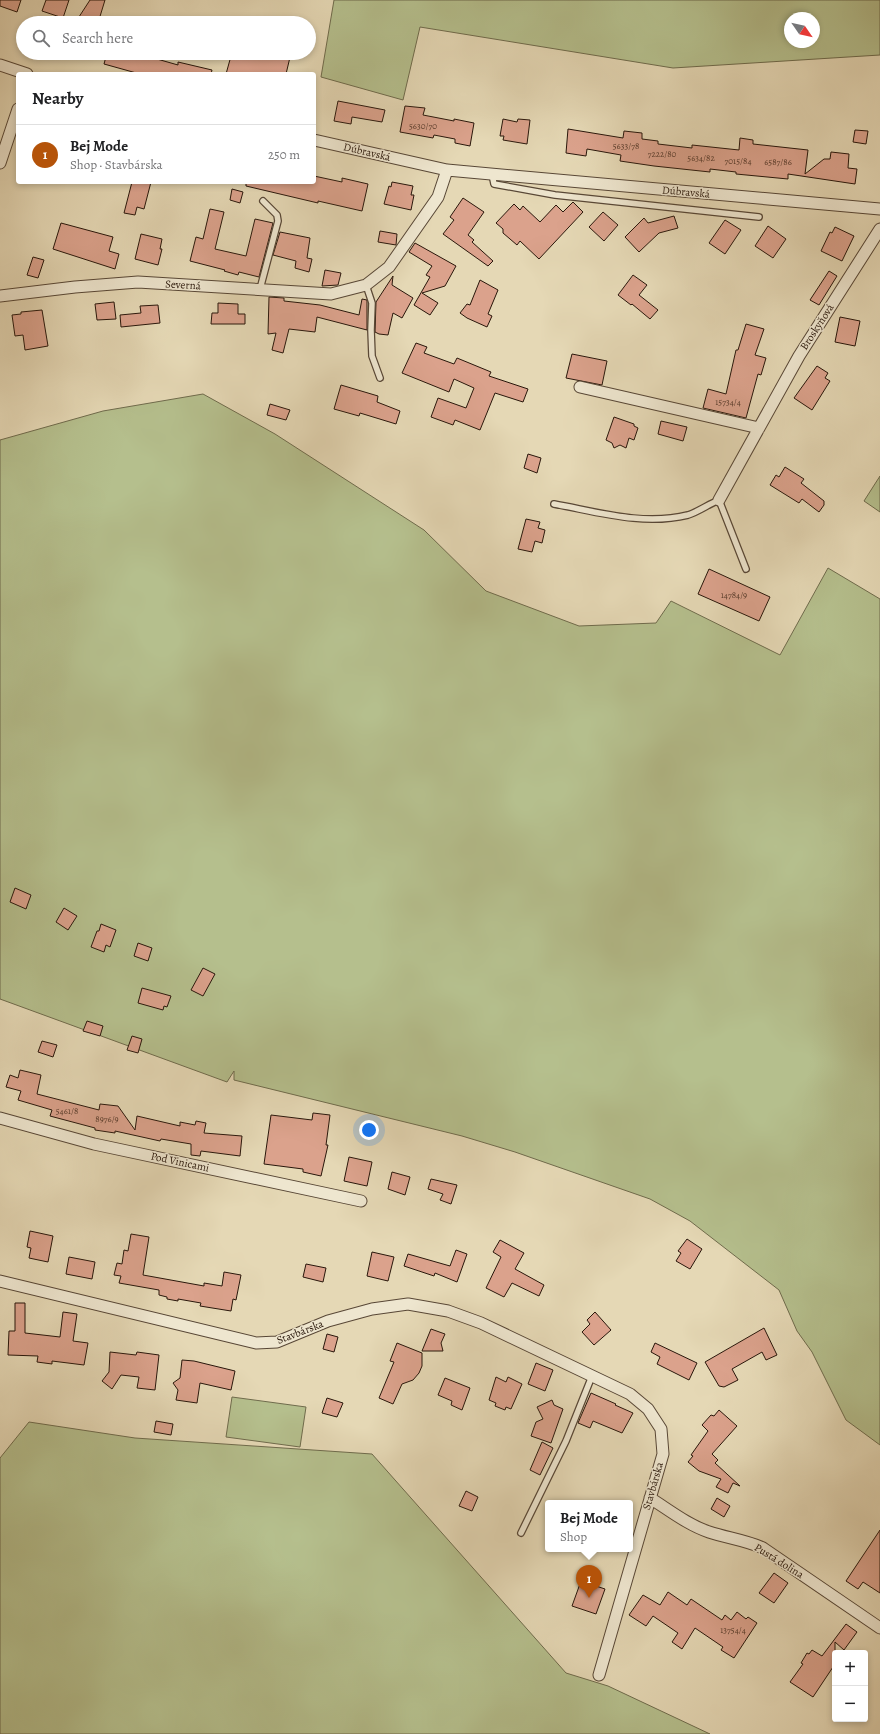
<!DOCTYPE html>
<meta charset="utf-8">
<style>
body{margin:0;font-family:Alegreya,serif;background:#f6f6f6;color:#202124}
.controls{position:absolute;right:12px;bottom:12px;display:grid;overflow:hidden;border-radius:4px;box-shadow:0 2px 6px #0003}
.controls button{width:36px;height:36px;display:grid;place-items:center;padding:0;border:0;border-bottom:1px solid #e0e0e0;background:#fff;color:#202124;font:20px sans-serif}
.compass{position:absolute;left:784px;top:12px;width:36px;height:36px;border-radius:50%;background:#fff;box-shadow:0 2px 6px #0003;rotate:124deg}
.you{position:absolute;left:369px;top:1130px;width:14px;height:14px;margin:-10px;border:3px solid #fff;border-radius:50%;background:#1a73e8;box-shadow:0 0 0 6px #1a73e833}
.badge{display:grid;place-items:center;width:26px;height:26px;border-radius:50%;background:#b45309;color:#fff;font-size:13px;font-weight:700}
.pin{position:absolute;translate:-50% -33px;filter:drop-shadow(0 1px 2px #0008)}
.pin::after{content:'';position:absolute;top:21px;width:14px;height:12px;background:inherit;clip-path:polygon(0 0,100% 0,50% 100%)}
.popup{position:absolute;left:545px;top:1500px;width:88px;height:52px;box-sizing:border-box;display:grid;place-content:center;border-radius:4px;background:#fff;filter:drop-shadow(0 1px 3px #0005);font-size:13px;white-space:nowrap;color:#757577}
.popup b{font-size:15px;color:#202124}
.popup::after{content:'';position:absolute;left:50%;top:100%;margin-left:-8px;border:8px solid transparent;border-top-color:#fff}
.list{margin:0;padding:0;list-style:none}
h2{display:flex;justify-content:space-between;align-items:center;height:52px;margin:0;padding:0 16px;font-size:17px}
h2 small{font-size:13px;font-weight:400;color:#757577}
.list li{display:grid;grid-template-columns:26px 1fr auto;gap:12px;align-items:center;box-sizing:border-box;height:60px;padding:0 16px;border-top:1px solid #e0e0e0}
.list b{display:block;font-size:15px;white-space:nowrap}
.list p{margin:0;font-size:13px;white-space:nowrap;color:#757577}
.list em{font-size:13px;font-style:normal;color:#757577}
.icon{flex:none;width:22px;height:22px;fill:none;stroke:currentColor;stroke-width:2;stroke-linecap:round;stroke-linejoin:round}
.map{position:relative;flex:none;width:880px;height:1734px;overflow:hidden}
.search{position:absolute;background:#fff;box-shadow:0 2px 6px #0003;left:16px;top:16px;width:300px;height:44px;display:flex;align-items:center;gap:10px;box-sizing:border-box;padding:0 14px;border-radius:22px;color:#757577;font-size:15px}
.panel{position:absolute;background:#fff;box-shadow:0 2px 6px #0003;left:16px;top:72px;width:300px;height:112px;border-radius:4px}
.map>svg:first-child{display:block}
</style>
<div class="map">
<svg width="880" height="1734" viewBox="0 0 880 1734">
<rect width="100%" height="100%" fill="#e5d8b5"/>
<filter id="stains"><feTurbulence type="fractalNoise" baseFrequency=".005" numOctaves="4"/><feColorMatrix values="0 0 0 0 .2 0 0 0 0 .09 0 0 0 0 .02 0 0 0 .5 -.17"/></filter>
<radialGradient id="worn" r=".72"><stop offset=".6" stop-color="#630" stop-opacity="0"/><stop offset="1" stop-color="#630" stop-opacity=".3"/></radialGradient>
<path fill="#b5bf8d" stroke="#6f6b4c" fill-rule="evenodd" d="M 334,0 L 880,0 L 880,55 L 673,68 L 420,27 L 403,100 L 321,77 ZM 790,18 L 814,18 L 814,42 L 790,42 Z
M 203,394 L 275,434 L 424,530 L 486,591 L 579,626 L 656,623 L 671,601 L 780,655 L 828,568 L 880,599 L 880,1445 L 846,1420 L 812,1352 L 797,1331 L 779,1290 L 690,1221 L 650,1199 L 515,1152 L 462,1136 L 234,1080 L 234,1071 L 227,1082 L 0,999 L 0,440 L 103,411 Z
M 880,476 L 880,512 L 864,501 Z
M 232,1397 L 306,1407 L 300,1447 L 226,1437 Z
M 29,1422 L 135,1438 L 372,1454 L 566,1673 L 608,1686 L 710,1734 L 0,1734 L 0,1458 Z"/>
<path fill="#dba28c" stroke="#29170b" d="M 0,0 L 21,0 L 17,12 L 0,6 Z
M 46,0 L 69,0 L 63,18 L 42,11 Z
M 90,0 L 105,0 L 98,23 L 75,23 Z
M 107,53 L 136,53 L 178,65 L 178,62 L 212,70 L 211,74 L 140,74 L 104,64 Z
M 237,53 L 291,53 L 286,74 L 226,74 L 231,56 L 237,58 Z
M 338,101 L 385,110 L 382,122 L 352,117 L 351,124 L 334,121 Z
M 405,106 L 425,108 L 423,115 L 454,121 L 454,119 L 474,123 L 470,146 L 455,143 L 455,139 L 434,135 L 433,138 L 400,132 Z
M 503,119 L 517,122 L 518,119 L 530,120 L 527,144 L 503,140 L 504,136 L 500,136 Z
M 568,129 L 623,138 L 624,131 L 642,133 L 642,139 L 658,141 L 658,144 L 692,148 L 692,145 L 739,150 L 740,138 L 753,140 L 753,144 L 808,150 L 805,174 L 824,159 L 830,159 L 831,152 L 849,154 L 848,168 L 857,169 L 855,184 L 788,174 L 788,179 L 736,174 L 736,172 L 710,169 L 710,172 L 654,166 L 620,161 L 621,155 L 587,149 L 586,156 L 566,153 Z
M 855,130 L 868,131 L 866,144 L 853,142 Z
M 314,176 L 342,182 L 342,178 L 368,184 L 362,211 L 318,201 L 318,203 L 246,186 L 246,182 L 314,182 Z
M 132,182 L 151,182 L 144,209 L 137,207 L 135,215 L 124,213 Z
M 392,182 L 413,186 L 411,195 L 414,195 L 411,210 L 384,204 L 389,186 L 391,187 Z
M 232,189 L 243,192 L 240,203 L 230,200 Z
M 463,198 L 484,212 L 468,235 L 474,240 L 472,242 L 493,261 L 488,266 L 443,234 L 454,220 L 450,217 Z
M 573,202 L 583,212 L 539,259 L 520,241 L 517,245 L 503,233 L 503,229 L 496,223 L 514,204 L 520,210 L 523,206 L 540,222 L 556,205 L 563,212 Z
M 210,209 L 224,212 L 215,249 L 246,256 L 255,219 L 273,223 L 259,277 L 239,272 L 238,275 L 224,271 L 225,270 L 190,261 L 196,237 L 203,239 Z
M 603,212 L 618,225 L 604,241 L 589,227 Z
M 674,216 L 678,228 L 659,233 L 639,252 L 625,237 L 644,218 L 648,223 Z
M 725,220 L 741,230 L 725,254 L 709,243 Z
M 61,223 L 113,237 L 109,251 L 119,254 L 115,269 L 53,249 Z
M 768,226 L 786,239 L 773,258 L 755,246 Z
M 835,227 L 854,236 L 842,261 L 821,251 L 830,232 L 832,233 Z
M 380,231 L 397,234 L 396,245 L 378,242 Z
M 280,232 L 310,238 L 307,258 L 312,259 L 309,272 L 295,268 L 296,261 L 273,255 Z
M 141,234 L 162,239 L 160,249 L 162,249 L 158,265 L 135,259 Z
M 415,243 L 456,266 L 445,286 L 422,293 L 438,303 L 430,315 L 414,305 L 430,277 L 426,275 L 432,266 L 409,252 Z
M 33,257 L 44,260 L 38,278 L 27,275 Z
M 325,270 L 341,273 L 338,285 L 322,286 Z
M 829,271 L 837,276 L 819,305 L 810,300 Z
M 633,275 L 647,285 L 639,295 L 658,310 L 650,319 L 632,304 L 631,305 L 618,295 Z
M 393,276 L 392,285 L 413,298 L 402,318 L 393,313 L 388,335 L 379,334 L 375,332 L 376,302 Z
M 480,280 L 498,290 L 488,314 L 492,316 L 487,327 L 467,318 L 460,313 L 467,304 L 470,305 Z
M 269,297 L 284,298 L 284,301 L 320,305 L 359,315 L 362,299 L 367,300 L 367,330 L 317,317 L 315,332 L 289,329 L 283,353 L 272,350 L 276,333 L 268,334 Z
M 114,302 L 116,319 L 97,320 L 95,304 Z
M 218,303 L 238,304 L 238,314 L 245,314 L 245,324 L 211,324 L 212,313 L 218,313 Z
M 158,305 L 160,323 L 121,327 L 120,315 L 141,313 L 140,306 Z
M 42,310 L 48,346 L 25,350 L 23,335 L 15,336 L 12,315 L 21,314 L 21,312 Z
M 840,317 L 860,321 L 855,346 L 835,342 Z
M 746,324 L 764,329 L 755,355 L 766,358 L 761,375 L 758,374 L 746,418 L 703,408 L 708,389 L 726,394 L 736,350 L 738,350 Z
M 416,343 L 427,347 L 424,353 L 454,364 L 457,358 L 491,372 L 489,376 L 528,389 L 523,402 L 495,393 L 480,430 L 455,420 L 453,425 L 431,417 L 438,398 L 466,408 L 474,388 L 454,379 L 449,392 L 402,373 Z
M 572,354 L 607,361 L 602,385 L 566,378 Z
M 817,366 L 828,373 L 825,378 L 830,381 L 812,410 L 794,398 Z
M 341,385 L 378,396 L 377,402 L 400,411 L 396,424 L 360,413 L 359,416 L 334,409 Z
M 270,404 L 290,410 L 286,420 L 267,415 Z
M 614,417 L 634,424 L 634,426 L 638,428 L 634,440 L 629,438 L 626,448 L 620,445 L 614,448 L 612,443 L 606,440 Z
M 661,421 L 687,427 L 683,441 L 658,434 Z
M 528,454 L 541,458 L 537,473 L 524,468 Z
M 785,467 L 804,479 L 801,483 L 824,501 L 824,505 L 819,512 L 802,499 L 799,503 L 770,485 L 776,475 L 779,477 Z
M 526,519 L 540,522 L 538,528 L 545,530 L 542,543 L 535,541 L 532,552 L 518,549 Z
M 709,569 L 770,597 L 759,621 L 698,594 Z
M 15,888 L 31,895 L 26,909 L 10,902 Z
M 64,908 L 77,916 L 68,930 L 56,922 Z
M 101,924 L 116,930 L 110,947 L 106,945 L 104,952 L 91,947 L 97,931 L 99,931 Z
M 138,943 L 152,948 L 148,961 L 134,956 Z
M 203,968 L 215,974 L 203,996 L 191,990 Z
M 142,988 L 171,996 L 167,1007 L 164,1006 L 163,1010 L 138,1003 Z
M 87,1021 L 103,1026 L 100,1036 L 83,1031 Z
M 132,1036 L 142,1039 L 138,1053 L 127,1050 Z
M 42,1041 L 57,1045 L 53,1057 L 38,1052 Z
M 20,1070 L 41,1075 L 37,1094 L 99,1110 L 100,1104 L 118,1106 L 135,1130 L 137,1116 L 180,1126 L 180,1122 L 195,1125 L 196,1121 L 206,1123 L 204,1133 L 242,1136 L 240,1156 L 201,1151 L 200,1156 L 191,1155 L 191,1144 L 161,1139 L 160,1141 L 115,1131 L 115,1133 L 95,1130 L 95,1128 L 50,1116 L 52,1110 L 18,1100 L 21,1091 L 6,1087 L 10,1075 L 18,1078 Z
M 313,1113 L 330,1115 L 326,1145 L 328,1145 L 321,1176 L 303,1172 L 303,1169 L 264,1164 L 271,1115 L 312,1120 Z
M 349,1157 L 372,1162 L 367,1186 L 344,1181 Z
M 392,1172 L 410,1177 L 405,1195 L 388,1189 Z
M 431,1179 L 457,1185 L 451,1204 L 440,1200 L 443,1194 L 428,1189 Z
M 30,1231 L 53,1236 L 48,1262 L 29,1258 L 31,1248 L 27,1247 Z
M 131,1234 L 149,1237 L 143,1275 L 204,1286 L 204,1283 L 222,1286 L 224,1272 L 241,1275 L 236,1300 L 233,1299 L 231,1311 L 200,1306 L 201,1303 L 178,1299 L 178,1301 L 167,1299 L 167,1297 L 159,1295 L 159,1290 L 119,1283 L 121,1276 L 114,1275 L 117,1263 L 122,1264 L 124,1250 L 128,1251 Z
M 687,1239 L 702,1249 L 690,1269 L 676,1261 L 681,1253 L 678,1251 Z
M 500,1240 L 524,1253 L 515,1269 L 544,1285 L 539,1296 L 512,1283 L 504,1297 L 486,1288 L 501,1257 L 493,1252 Z
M 456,1250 L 467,1254 L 457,1282 L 435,1273 L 434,1276 L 404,1266 L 408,1254 L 450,1266 Z
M 372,1252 L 394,1257 L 388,1281 L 367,1276 Z
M 69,1257 L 95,1262 L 92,1279 L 66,1274 Z
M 306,1264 L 326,1268 L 323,1282 L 303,1277 Z
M 15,1303 L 25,1303 L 25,1333 L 60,1337 L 63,1312 L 77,1314 L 73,1341 L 88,1343 L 84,1365 L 52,1361 L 52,1364 L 37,1362 L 38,1356 L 8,1355 L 9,1331 L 15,1331 Z
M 595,1312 L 611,1330 L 594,1345 L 582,1332 L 590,1324 L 587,1320 Z
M 764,1328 L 777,1355 L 766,1360 L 762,1352 L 732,1369 L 738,1380 L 724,1387 L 719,1386 L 705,1362 Z
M 431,1329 L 445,1334 L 441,1343 L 443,1351 L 422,1351 Z
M 327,1334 L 338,1337 L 334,1352 L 323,1349 Z
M 397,1343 L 422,1353 L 422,1366 L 419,1373 L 413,1380 L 402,1384 L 393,1404 L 379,1398 L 394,1362 L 390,1361 Z
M 655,1343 L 697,1363 L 689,1380 L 657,1364 L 660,1357 L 651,1352 Z
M 110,1352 L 136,1355 L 137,1352 L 159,1355 L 155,1390 L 137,1388 L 139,1377 L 121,1375 L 112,1389 L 102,1381 L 109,1372 Z
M 182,1360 L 194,1361 L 235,1371 L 231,1390 L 200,1383 L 197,1403 L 176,1400 L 178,1390 L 173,1383 L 180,1378 Z
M 536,1363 L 553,1370 L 545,1391 L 528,1384 Z
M 496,1377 L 506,1382 L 508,1377 L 522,1384 L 511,1409 L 506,1407 L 505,1410 L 495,1406 L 496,1403 L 489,1400 Z
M 445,1378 L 470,1388 L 462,1410 L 451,1405 L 452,1401 L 438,1395 Z
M 591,1393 L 616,1404 L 615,1405 L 633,1413 L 622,1433 L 593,1421 L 590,1428 L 578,1423 Z
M 327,1398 L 343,1403 L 337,1417 L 322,1413 Z
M 552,1400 L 554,1405 L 563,1409 L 551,1443 L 531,1436 L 536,1422 L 543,1419 L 537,1407 Z
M 719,1410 L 737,1426 L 712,1454 L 718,1460 L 715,1463 L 740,1486 L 733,1483 L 728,1493 L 716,1487 L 721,1479 L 699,1471 L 688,1462 L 693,1456 L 691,1455 L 708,1431 L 702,1425 L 711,1415 L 714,1416 Z
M 156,1421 L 173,1424 L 171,1435 L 154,1432 Z
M 542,1442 L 553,1448 L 540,1475 L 530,1470 Z
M 466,1491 L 478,1497 L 472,1511 L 459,1506 Z
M 717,1498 L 730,1506 L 724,1517 L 711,1509 Z
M 880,1530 L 880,1593 L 863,1582 L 858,1589 L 846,1581 Z
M 774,1573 L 788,1583 L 774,1603 L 759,1593 Z
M 581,1581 L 605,1589 L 596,1614 L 572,1606 Z
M 668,1592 L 687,1605 L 691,1599 L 722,1620 L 725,1615 L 731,1620 L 737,1612 L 746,1619 L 748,1617 L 757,1623 L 734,1658 L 721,1650 L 723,1647 L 695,1628 L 682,1649 L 672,1642 L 678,1633 L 653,1616 L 646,1626 L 629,1615 L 643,1595 L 660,1605 Z
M 846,1624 L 857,1632 L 844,1650 L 835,1642 L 835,1664 L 813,1697 L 790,1682 L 803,1664 L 801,1663 L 807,1653 L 809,1654 L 812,1650 L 822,1656 Z"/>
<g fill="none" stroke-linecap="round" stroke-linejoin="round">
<defs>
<path id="service" d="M 492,174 L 494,184 L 555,195 L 759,217
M 366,285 L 372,303 L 371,330 L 372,356 L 380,378
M 260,289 L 278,221 L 277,215 L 263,201
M 554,504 C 598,512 643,526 688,515 C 698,512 709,504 719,500 L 746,569
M 521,1533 L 566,1441 L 592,1376"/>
<path id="minor" d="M 0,65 L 27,74
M 314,140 L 447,170 L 880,209
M 0,163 L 18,109
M 0,296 L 75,287 L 138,282 L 331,294 L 366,285 L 389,267 L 438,197 L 447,170
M 580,387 L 759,428
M 719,500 L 799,356 L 880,229
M 0,1118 L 94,1144 L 361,1201
M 0,1281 L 256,1343 L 277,1342 L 328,1321 L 372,1309 L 408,1304 L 448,1311 L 481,1323 L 630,1394 L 648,1409 L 661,1429 L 663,1454 L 599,1675
M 650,1498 C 669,1510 688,1525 709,1532 C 727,1538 745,1540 763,1548 L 880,1628"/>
</defs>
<use href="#service" stroke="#584736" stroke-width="8"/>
<use href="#minor" stroke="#584736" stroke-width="13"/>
<use href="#service" stroke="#eee6cf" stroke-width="5.5"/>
<use href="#minor" stroke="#eee6cf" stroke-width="11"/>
</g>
<g text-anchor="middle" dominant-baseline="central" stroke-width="3" stroke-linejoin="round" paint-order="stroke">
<g font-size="9" fill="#563a2b">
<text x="423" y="126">5630/70</text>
<text x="626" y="146">5633/78</text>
<text x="662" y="154">7222/80</text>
<text x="701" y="158">5634/82</text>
<text x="738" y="161">7015/84</text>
<text x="778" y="162">6587/86</text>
<text x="728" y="402">15734/4</text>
<text x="734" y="595">14784/9</text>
<text x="67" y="1111">5461/8</text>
<text x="107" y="1119">8976/9</text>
<text x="733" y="1630">13754/4</text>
</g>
<g font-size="11" fill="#29170b" stroke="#eee6cf">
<text transform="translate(367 152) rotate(13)">Dúbravská</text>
<text transform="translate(686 192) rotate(5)">Dúbravská</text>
<text transform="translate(183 285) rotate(3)">Severná</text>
<text transform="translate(817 327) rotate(-57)">Broskyňová</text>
<text transform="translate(180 1162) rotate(12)">Pod Vinicami</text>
<text transform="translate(300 1332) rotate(-21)">Stavbárska</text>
<text transform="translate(653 1486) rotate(-74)">Stavbárska</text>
<text transform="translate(779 1561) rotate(32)">Pustá dolina</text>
</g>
</g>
<rect width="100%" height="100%" filter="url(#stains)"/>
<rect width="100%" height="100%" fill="url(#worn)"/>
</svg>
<div class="controls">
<button>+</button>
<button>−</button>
</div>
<svg class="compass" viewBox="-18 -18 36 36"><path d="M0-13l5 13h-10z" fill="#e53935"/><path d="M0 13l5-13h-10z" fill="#757577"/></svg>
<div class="you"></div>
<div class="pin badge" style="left:589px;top:1598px">1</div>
<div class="popup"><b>Bej Mode</b>Shop</div>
<div class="search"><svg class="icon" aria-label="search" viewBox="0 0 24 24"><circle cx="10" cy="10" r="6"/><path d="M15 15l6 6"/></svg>Search here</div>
<section class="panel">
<h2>Nearby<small></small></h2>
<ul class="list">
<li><span class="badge">1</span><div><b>Bej Mode</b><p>Shop · Stavbárska</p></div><em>250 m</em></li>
</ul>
</section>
</div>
